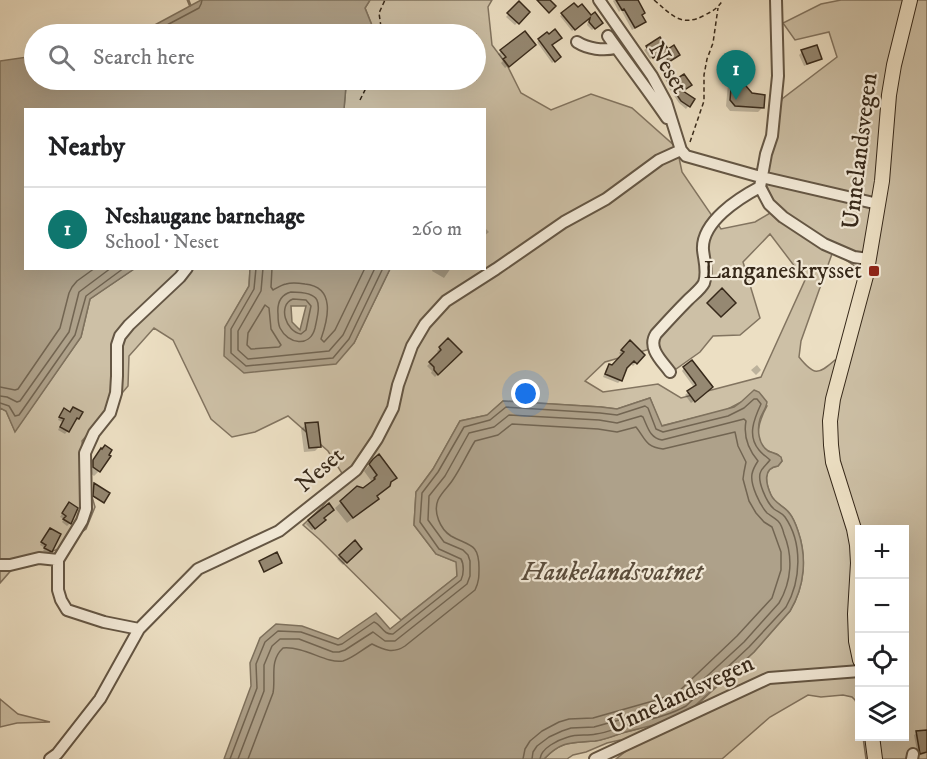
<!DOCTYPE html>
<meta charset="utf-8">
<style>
body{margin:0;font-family:"IM FELL DW Pica",serif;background:#f2f2f2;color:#202124}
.controls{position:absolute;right:18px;bottom:18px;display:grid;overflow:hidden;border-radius:0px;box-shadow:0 6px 24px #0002}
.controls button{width:54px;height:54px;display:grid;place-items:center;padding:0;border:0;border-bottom:2px solid #e0e0e0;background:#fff;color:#202124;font:30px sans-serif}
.you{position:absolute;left:526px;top:394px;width:21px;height:21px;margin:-15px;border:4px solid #fff;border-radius:50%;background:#1a73e8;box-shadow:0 0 0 9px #1a73e833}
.badge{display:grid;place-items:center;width:39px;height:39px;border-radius:50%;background:#0f766e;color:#fff;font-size:20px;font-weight:700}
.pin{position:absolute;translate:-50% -50px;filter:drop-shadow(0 2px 3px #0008)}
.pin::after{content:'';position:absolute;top:32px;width:21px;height:18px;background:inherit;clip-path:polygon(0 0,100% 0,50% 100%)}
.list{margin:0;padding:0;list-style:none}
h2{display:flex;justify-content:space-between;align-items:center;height:78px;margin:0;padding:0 24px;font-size:26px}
h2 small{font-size:20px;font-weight:400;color:#757577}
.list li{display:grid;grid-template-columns:39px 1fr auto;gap:18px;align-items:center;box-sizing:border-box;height:84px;padding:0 24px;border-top:2px solid #e0e0e0}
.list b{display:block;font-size:22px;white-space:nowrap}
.list p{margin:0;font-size:20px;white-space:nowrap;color:#757577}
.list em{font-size:20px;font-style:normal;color:#757577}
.icon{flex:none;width:33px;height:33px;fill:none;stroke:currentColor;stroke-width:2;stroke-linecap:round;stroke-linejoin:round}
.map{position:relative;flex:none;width:927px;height:759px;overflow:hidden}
.search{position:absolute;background:#fff;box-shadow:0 6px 24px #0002;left:24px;top:24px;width:462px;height:66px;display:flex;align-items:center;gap:15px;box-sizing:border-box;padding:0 21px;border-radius:33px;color:#757577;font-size:22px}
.panel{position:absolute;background:#fff;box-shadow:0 6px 24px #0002;left:24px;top:108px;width:462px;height:162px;border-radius:0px}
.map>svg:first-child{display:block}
</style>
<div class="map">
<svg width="927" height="759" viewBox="0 0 927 759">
<rect width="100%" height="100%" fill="#ecdfc3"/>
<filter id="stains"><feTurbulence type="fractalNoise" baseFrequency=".00333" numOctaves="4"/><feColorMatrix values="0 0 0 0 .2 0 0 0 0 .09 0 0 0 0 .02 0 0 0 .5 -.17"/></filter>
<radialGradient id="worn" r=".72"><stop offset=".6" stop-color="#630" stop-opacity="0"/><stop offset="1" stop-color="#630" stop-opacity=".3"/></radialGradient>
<path fill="#cdc0a6" stroke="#827460" stroke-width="1.5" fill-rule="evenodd" d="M 370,0 L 492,0 L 488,7 L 492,45 L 507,65 L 521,93 L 551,110 L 591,94 L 632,108 L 677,148 L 682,172 L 721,229 L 755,222 L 777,209 L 761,173 L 782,99 L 837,57 L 829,32 L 795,40 L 783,23 L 821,4 L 841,0 L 927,0 L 927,759 L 866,759 L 863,737 L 904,736 L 904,530 L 860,530 L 859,710 L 855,700 L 852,697 L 843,695 L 821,697 L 808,695 L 770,717 L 722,759 L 616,759 L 626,751 L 627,746 L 624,742 L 620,740 L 607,743 L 586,752 L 573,755 L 567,759 L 544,759 C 562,740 572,743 595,741 C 604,740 614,736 622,733 C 647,726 676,721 697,705 L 754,652 L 790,611 C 805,586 807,557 798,531 C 796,525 794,519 790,514 C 785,506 775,504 771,495 C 766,484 762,468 778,466 L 782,461 C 779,451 774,455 767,450 C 752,440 760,419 767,406 L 741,402 L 726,410 L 661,426 L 650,398 L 617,409 L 601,407 L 503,401 L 488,415 L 460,421 L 433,469 L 416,492 L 414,525 L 436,554 L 457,562 L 457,576 L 401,620 L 319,539 L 303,525 L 322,507 L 345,478 L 328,451 L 288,416 L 255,432 L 232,437 L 211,419 L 173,340 L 154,328 L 129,356 L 128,386 L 82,441 L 86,476 L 95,507 L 86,529 L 58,549 L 15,566 L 0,583 L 0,408 L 6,411 L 15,431 L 81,337 L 90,299 L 134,269 L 250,269 L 249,286 L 225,328 L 354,343 L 390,269 L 484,268 L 484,110 L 344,109 L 346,86 L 351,80 L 476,80 L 476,34 L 373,34 L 373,28 L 365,8 ZM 770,234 L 805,280 L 761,377 L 681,398 L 658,384 L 603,392 L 585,381 L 605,362 L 650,349 L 676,369 L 700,352 L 713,336 L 740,335 L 760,318 L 743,262 ZM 833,251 L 869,276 L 839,361 L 835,360 C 818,375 814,376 799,357 L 801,341 Z
M 0,699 L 18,714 L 50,722 L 17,723 L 0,727 Z"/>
<path fill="#aea18a" stroke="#7e715d" stroke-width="1.5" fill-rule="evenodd" d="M 201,0 L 370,0 L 365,8 L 373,28 L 373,34 L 138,34 Z
M 34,56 L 34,80 L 351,80 L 346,86 L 344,109 L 26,110 L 26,268 L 134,269 L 90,299 L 81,337 L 15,432 L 6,411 L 0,408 L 0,61 Z
M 250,269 L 250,268 L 390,269 L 354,343 L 336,364 L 244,373 L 224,356 L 225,327 L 249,286 ZM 291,306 L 306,306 L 300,330 L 292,322 Z
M 754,390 L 759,392 L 767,402 C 766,409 762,413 760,419 C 757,429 758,444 768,451 C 772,453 776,453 781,457 L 782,461 L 778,466 C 762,468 766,484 771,495 C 775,504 785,506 790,514 C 794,519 796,525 798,531 C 807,557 805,586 790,611 L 754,652 L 689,711 C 669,723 644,727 622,733 C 613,736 604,740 595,741 C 572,743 562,740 544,759 L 224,759 L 251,686 L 250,663 L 260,638 L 276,624 L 302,626 L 338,639 L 376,613 L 390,629 L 457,576 L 456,562 L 436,554 L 414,525 L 416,492 L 433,469 L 460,421 L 487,415 L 503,401 L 601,407 L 617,409 L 650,398 L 662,426 L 734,407 L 741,402 Z"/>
<path fill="#0003" d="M 614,0 L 633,0 L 640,15 L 641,24 L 632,30 L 621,10 L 619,12 L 613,1 Z
M 519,3 L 528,12 L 515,25 L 506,17 Z
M 574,5 L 591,17 L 601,22 L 592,30 L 587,25 L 589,17 L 572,31 L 560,16 Z
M 525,33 L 531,48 L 505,68 L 501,63 L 503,61 L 498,54 Z
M 547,34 L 557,59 L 552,63 L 537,42 Z
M 660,39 L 668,51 L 676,57 L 666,63 L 660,54 L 650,59 L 644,50 Z
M 802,52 L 820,58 L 817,61 L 804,66 L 799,55 Z
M 734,67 L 745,86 L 763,107 L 758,112 L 730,111 L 726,106 L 729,72 Z
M 668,84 L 693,100 L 686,109 L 679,103 L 667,85 Z
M 486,229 L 489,232 L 484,236 L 484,230 Z
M 433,268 L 451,268 L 444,278 L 432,271 Z
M 448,340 L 460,352 L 435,377 L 431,373 L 432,371 L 427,366 L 439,354 L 437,351 Z
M 630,342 L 643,355 L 633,366 L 630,363 L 626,367 L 621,380 L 618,383 L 603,377 L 606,369 L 609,366 L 612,367 L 622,356 L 619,353 Z
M 757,365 L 761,370 L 756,375 L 751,370 Z
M 684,368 L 709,390 L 691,403 L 685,395 L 693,388 L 693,386 L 682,371 Z
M 61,413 L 78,418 L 65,434 L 58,430 L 62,422 L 58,420 Z
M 306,425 L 320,446 L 315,451 L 304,452 L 301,429 Z
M 101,450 L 99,471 L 94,476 L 89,472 L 88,466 Z
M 374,460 L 383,491 L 375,497 L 371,504 L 347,523 L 335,508 L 357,488 L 364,489 L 372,482 L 364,471 Z
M 66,507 L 70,523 L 67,526 L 62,522 L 64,519 L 60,517 Z
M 322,518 L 321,523 L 312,530 L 306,524 L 309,521 Z
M 47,533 L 51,551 L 49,554 L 43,551 L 45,548 L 40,545 Z
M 355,543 L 360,549 L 343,565 L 337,559 Z
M 927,731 L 927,751 L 924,754 L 918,756 L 914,735 L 917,733 Z"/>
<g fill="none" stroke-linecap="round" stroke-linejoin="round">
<path stroke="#726552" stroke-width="1.5" d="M 150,34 L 199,8 L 201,4 L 202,0
M 256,268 L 254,289 L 231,329 L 231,353 L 246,366 L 333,358 L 349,339 L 383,268
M 263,268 L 261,291 L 238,331 L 238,350 L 248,359 L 329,351 L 343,335 L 375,268
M 272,268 L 271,287 L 273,290 C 277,288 281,285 286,284 C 292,282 299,283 305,284 C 336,287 328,319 321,339 L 324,342 L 335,330 L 365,268
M 291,292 C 322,292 321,301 315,328 C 310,348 288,344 280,328 C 278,324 278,318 278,314 C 277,303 280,295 291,292 Z
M 293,299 L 306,300 L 311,306 L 306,330 L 301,334 C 286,332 277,305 293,299 Z
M 265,305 L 269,308 L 271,329 L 281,345 L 279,347 L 251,349 L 247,345 L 248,333 Z
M 0,387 L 15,390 L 18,389 L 60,328 L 69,293 L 72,287 L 77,281 L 95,268
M 0,396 L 7,397 L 17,402 L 20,401 L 69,332 L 79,292 L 111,268
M 0,403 L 9,406 L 15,416 L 19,415 L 75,335 L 86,296 L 124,268
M 230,759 L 257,688 L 256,664 L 265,642 L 278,631 L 301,632 L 338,645 L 342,644 L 374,622 C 382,625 383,635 393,634 L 461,580 C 464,574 464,564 461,559 L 439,549 L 420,522 L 422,493 L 438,472 L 464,427 L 490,420 L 506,407 L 600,413 L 617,415 L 645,406 L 648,408 L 656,429 L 663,432 L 728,416 L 744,408 L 754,399 L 757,399 L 761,404 C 754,419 747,436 759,450 C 762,454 767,457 770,460 C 767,464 763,467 761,471 C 756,480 767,503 774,509 C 778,512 782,513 785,517 C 803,543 801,581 786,607 L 749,647 L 686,706 C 668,716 647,720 628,725 C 617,728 606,733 596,734 C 587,736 577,734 568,737 C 558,740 541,748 540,759
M 238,759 L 264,691 L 264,665 L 272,646 L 280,639 L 299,639 L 333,652 L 339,652 L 345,650 L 373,632 L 385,641 L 395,641 L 467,584 L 470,576 L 470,561 L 468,555 L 463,550 L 444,542 L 428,520 L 429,496 L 445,476 L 469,433 L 494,427 L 509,415 L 599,420 L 617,423 L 641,416 L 643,417 C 648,428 650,438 662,440 L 744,419 L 746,421 C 743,437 748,449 758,461 C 756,464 753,469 752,474 C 750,485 760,505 767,513 C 771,516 775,518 778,521 C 781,524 783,530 784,534 C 793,556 792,581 779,603 L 744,642 L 681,700 L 655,710 L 594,727 L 571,728 L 562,731 L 549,737 L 537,746 L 533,752 L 532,759
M 248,759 L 273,693 C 276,677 269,661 283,648 C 305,646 326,664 343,661 C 353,658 363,649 372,644 C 384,650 393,654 405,646 L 475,590 C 479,582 479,576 479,568 C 479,542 468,546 451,536 C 440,529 433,512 438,500 C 441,493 448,487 452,481 C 461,468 467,454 475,441 L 498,435 L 512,424 L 598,429 L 617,432 L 636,427 C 645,438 645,447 663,449 L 735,432 L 738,446 L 746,462 L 744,472 L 743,479 L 749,501 L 756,513 L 764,522 L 772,527 L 781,552 L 781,570 L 772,598 L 737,636 L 677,693 L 653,701 L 593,718 L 569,719 L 559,722 L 542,731 L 530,741 L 525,749 L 523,759"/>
<path stroke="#7e715d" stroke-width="3" d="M 188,0 L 190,5"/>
</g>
<path fill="#958872" stroke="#37291a" stroke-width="1.5" d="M 537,0 L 550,0 L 556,6 L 549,13 Z
M 616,0 L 638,0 L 645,13 L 642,15 L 646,22 L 635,28 L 624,9 L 622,10 Z
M 519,1 L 530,12 L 519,24 L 507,13 Z
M 574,3 L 578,7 L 582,4 L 591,15 L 595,12 L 603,23 L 595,29 L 589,22 L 590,18 L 575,30 L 561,13 Z
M 555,29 L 562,38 L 552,45 L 561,57 L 555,62 L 538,39 L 547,32 L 549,34 Z
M 525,31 L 536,45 L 509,67 L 503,59 L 506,57 L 500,50 Z
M 660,37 L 668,49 L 674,45 L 680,55 L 669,62 L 663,53 L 653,58 L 646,46 Z
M 817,45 L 822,59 L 807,64 L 801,50 Z
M 733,66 L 747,67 L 746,86 L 752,93 L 765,95 L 764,108 L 735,106 L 730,100 Z
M 684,74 L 692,85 L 683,91 L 695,99 L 690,107 L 681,101 L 668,82 L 670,83 Z
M 722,288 L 736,303 L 721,317 L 707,303 Z
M 448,338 L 462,352 L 438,375 L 434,370 L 434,367 L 429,362 L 441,350 L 439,347 Z
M 630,340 L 645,355 L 637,364 L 634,361 L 627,368 L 622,381 L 605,374 L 609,364 L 612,365 L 624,352 L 621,350 Z
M 692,360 L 713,387 L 695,402 L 687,391 L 696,385 L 695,383 L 683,367 Z
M 73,407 L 83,412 L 79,419 L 77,418 L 69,432 L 60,427 L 64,419 L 59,417 L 64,408 L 70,412 Z
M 318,422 L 321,447 L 309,448 L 305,423 Z
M 105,445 L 112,450 L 109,455 L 111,456 L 100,472 L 93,467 L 93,460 L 101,448 L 102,449 Z
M 379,454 L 397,478 L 391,482 L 390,486 L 377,496 L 379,499 L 353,518 L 340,501 L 357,486 L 363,488 L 375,479 L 374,478 L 377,475 L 369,464 L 373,459 Z
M 94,483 L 110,493 L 104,503 L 93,496 Z
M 69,502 L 78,508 L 71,524 L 63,519 L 66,516 L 62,513 Z
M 329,503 L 334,510 L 324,518 L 326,520 L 315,529 L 308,520 Z
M 50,528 L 61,534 L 52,552 L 44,548 L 46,545 L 41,542 Z
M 355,540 L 362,549 L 347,563 L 339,555 Z
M 277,552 L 282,563 L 264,572 L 259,561 Z
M 927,730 L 927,752 L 920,754 L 916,731 Z"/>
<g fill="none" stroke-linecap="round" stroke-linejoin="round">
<defs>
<path id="minor" d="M 599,0 L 652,76 L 666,102 L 681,150 L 686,156 L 757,176 L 878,204
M 776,0 L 778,76 L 772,136 L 766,154 L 760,187 L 769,204 L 783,217 L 824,244 L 854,257 L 868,259
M 608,36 C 627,63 648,90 667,118
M 577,42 C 588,49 603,51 616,48
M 670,372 C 662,361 647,348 656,334 C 666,323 677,311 688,300 C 693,295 701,289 704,283 C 708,272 704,260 703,250 C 701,222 739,198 760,187
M 58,560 L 82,521 L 86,509 L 85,453 L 94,433 L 110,413 L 116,393 L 117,376 L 117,345 L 120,336 L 129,325 L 180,277 L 187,268
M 0,565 L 10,565 L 39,558 L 58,560 L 58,590 L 61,600 L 67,610 L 104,622 L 139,629
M 50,759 L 57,754 L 100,699 L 139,629 L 198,569 L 279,531 L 356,470 L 377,439 L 393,408 L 398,385 L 412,346 L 425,324 L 446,301 L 496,269 L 564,222 L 606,199 L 659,160 L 681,150
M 595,759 L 769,678 L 860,671
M 912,759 L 913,754"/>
<path id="major" d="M 860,660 L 856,641 L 855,614 L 858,563 L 857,545 L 854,529 L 833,462 L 831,445 L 830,421 L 833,399 L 866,276 L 882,181 L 889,95 L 894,65 L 910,0
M 872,736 L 875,759"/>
</defs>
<use href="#minor" stroke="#645644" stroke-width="14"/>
<use href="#major" stroke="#37291a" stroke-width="16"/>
<path stroke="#37291a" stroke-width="1.5" stroke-dasharray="4.5 3" stroke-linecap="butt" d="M 654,0 C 672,15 681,28 705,15 C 714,10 717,9 723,0
M 382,34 L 379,13 L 385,0
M 360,100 L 370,80
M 690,142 L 704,101 L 704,75 L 707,59 L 713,43 L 718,8"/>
<use href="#minor" stroke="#f3ead8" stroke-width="10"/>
<use href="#major" stroke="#ecdfc3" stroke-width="14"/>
</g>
<rect fill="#8f2418" stroke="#f3ead8" stroke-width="2" x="868" y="265" width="12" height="12" rx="3"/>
<g text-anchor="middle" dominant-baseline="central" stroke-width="4.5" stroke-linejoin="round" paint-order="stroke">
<g font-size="24" fill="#37291a" stroke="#f3ead8">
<text transform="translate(668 68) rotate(60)">Neset</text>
<text transform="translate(860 151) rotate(-83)">Unnelandsvegen</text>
<text transform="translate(320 470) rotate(-41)">Neset</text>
<text transform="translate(681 695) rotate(-25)">Unnelandsvegen</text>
</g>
<g font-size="24" fill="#37291a" stroke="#f3ead8" text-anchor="end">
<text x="862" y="271">Langaneskrysset</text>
</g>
<g font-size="26" font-style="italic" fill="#5b4d3c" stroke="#f3ead8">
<text x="612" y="572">Haukelandsvatnet</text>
</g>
</g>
<rect width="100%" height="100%" filter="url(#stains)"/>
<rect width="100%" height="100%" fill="url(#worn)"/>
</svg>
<div class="controls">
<button>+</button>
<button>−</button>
<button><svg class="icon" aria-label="locate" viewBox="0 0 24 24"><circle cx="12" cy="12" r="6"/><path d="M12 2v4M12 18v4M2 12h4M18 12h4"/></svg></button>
<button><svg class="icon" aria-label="layers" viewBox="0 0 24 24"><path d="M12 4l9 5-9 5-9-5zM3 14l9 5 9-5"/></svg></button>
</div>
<div class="you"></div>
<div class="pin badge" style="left:736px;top:100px">1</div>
<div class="search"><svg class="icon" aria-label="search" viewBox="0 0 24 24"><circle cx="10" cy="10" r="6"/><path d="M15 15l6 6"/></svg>Search here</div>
<section class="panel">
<h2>Nearby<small></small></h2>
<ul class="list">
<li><span class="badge">1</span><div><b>Neshaugane barnehage</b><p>School · Neset</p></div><em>260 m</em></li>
</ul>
</section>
</div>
